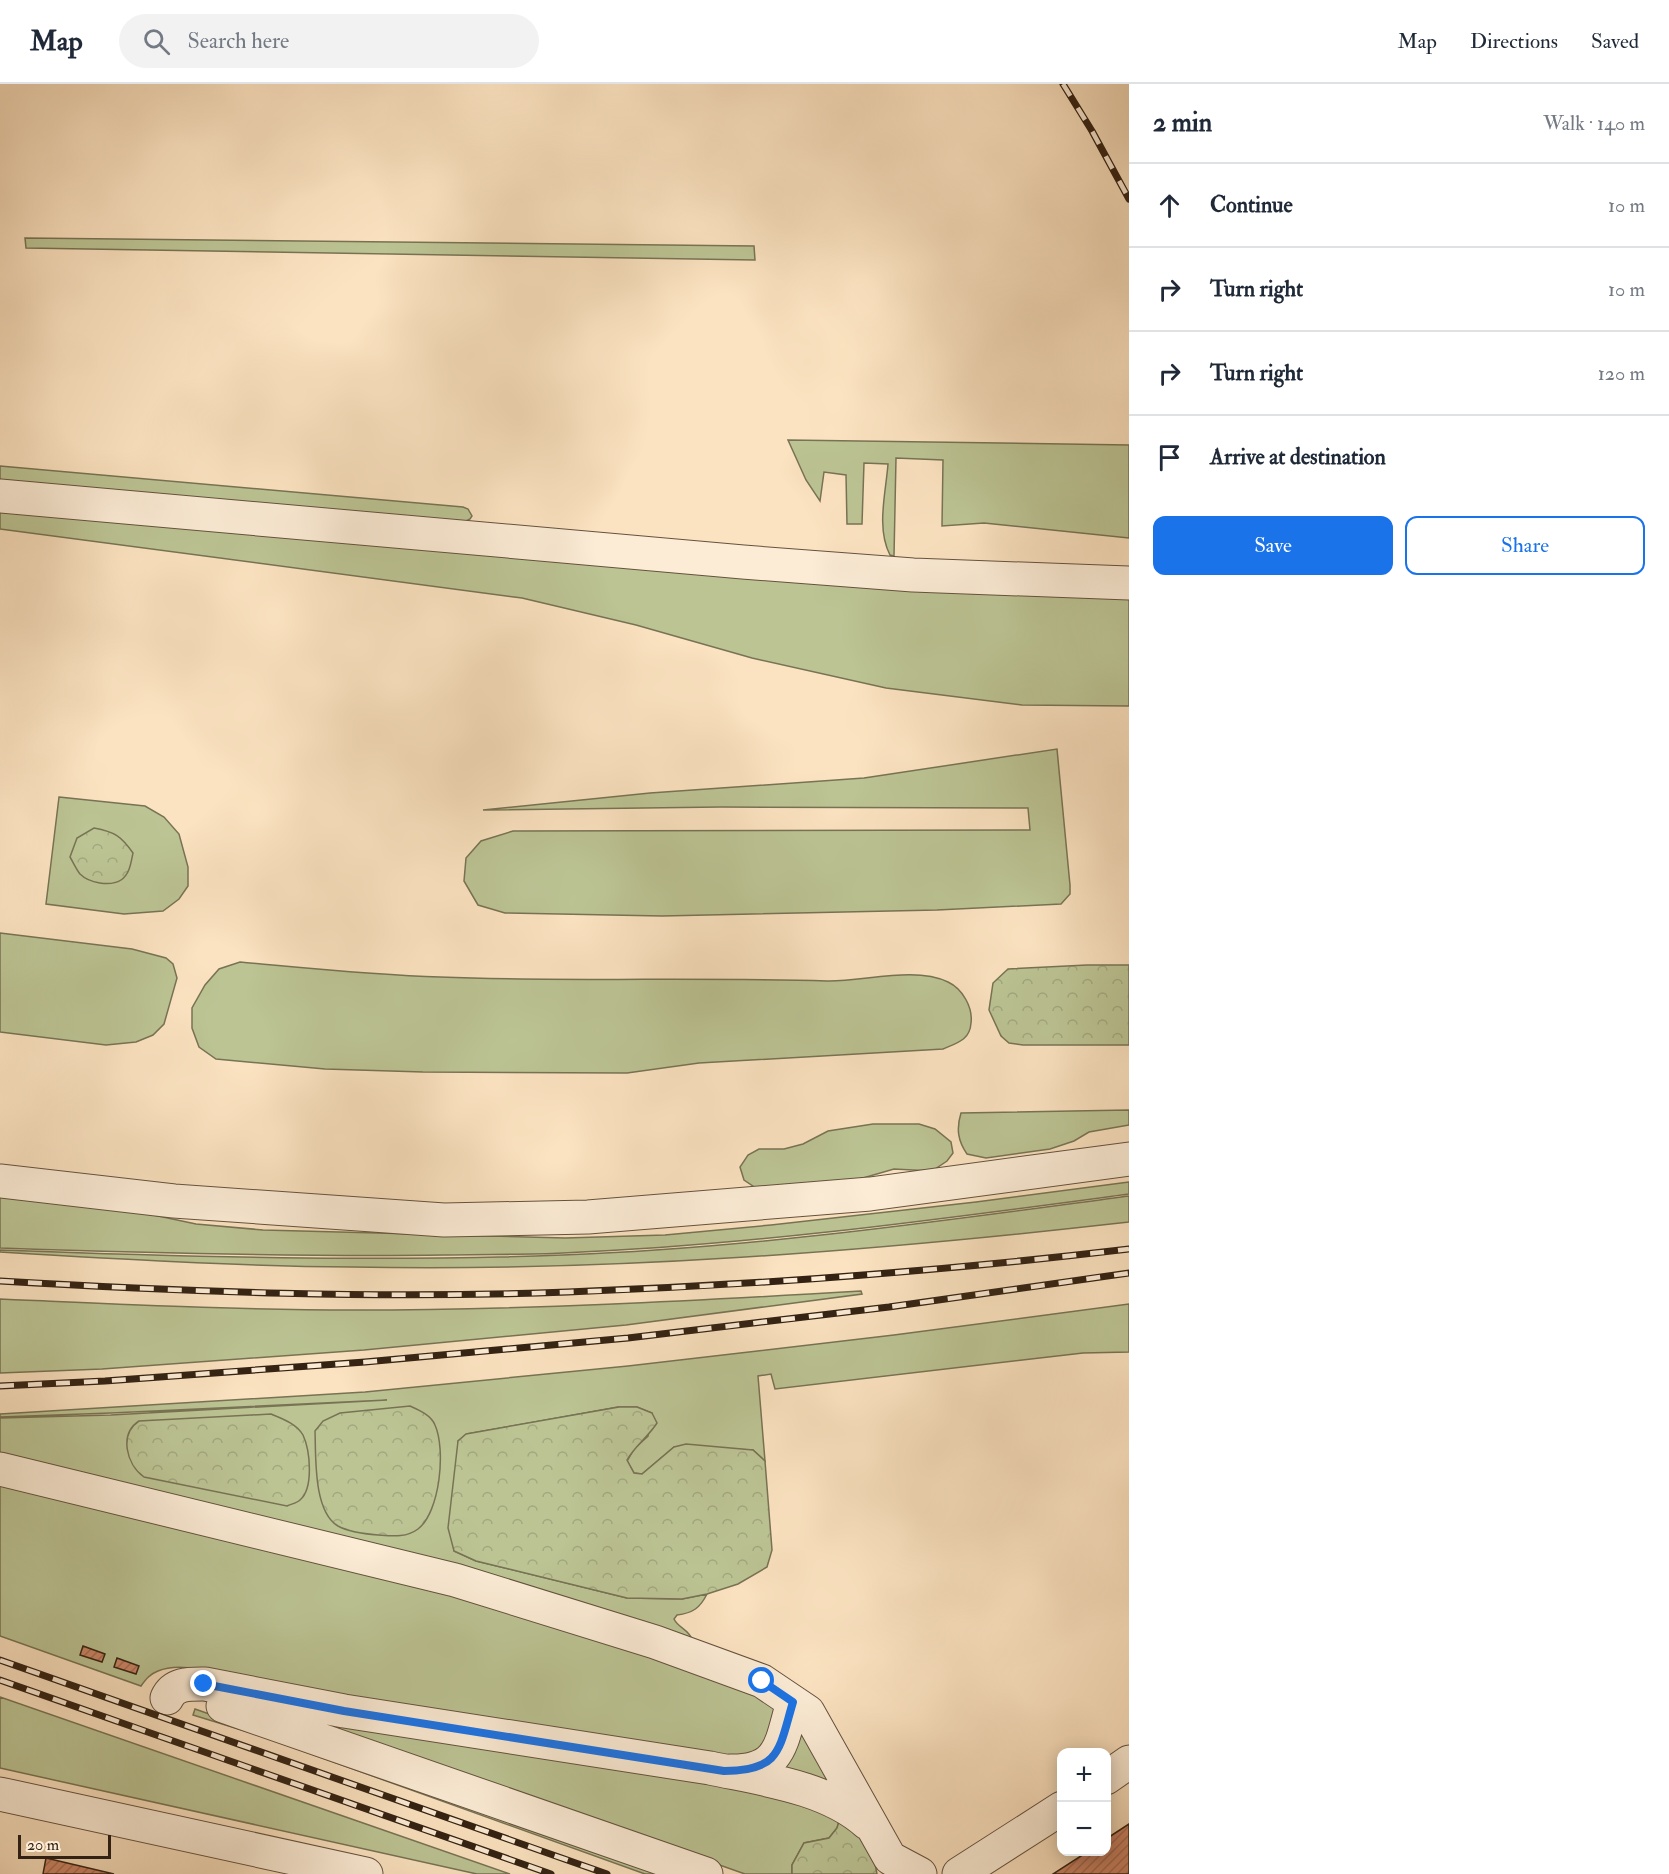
<!DOCTYPE html>
<meta charset="utf-8">
<style>
body{margin:0;font-family:"IM FELL Double Pica",serif;background:#f2f2f3;color:#1f2937}
.controls{position:absolute;right:18px;bottom:18px;display:grid;overflow:hidden;border-radius:12px;box-shadow:0 3px 15px #0003}
.controls button{width:54px;height:54px;display:grid;place-items:center;padding:0;border:0;border-bottom:2px solid #e0e1e3;background:#fff;color:#1f2937;font:30px sans-serif}
.scale{position:absolute;left:18px;bottom:15px;width:93px;box-sizing:border-box;padding-left:6px;border:3px solid #332213;border-top:0;font-size:16px;line-height:21px;white-space:nowrap;color:#332213;-webkit-text-stroke:4px #fcecd6;paint-order:stroke}
.stop{position:absolute;width:18px;height:18px;margin:-14px;border:4px solid #1a73e8;border-radius:50%;background:#fff}
.stop.end{background:#1a73e8;border-color:#fff;box-shadow:0 2px 6px #0008}
.list{margin:0;padding:0;list-style:none}
h2{display:flex;justify-content:space-between;align-items:center;height:78px;margin:0;padding:0 24px;font-size:26px}
h2 small{font-size:20px;font-weight:400;color:#747a83}
.list li{display:grid;grid-template-columns:39px 1fr auto;gap:18px;align-items:center;box-sizing:border-box;height:84px;padding:0 24px;border-top:2px solid #e0e1e3}
.list b{display:block;font-size:22px;white-space:nowrap}
.list em{font-size:20px;font-style:normal;color:#747a83}
.actions{display:flex;gap:12px;padding:18px 24px}
.actions a{flex:1;padding:14px 0;border:2px solid #1a73e8;border-radius:12px;text-align:center;font-size:21px;color:#1a73e8}
.actions .main{background:#1a73e8;color:#fff}
.icon{flex:none;width:33px;height:33px;fill:none;stroke:currentColor;stroke-width:2;stroke-linecap:round;stroke-linejoin:round}
.map{position:relative;flex:none;width:1129px;height:1790px;overflow:hidden}
header{display:flex;align-items:center;gap:36px;box-sizing:border-box;height:84px;padding:0 30px;background:#fff;border-bottom:2px solid #e0e1e3}
header strong{font-size:28px}
nav{display:flex;gap:33px;margin-inline-start:auto;font-size:21px}
.search{width:420px;height:54px;background:#f2f2f3;display:flex;align-items:center;gap:15px;box-sizing:border-box;padding:0 21px;border-radius:33px;color:#747a83;font-size:22px}
main{display:flex}
aside{flex:1;background:#fff}
.map>svg:first-child{display:block}
</style>
<header>
<strong>Map</strong>
<div class="search"><svg class="icon" aria-label="search" viewBox="0 0 24 24"><circle cx="10" cy="10" r="6"/><path d="M15 15l6 6"/></svg>Search here</div>
<nav><a>Map</a><a>Directions</a><a>Saved</a></nav>
</header>
<main>
<div class="map">
<svg width="1129" height="1790" viewBox="0 0 1129 1790">
<defs>
<pattern id="forest-crowns" width="20" height="18" patternUnits="userSpaceOnUse" patternTransform="scale(1.5)"><rect width="20" height="18" fill="#bcc494"/><path d="M2 6a3 3 0 1 1 6 0M12 15a3 3 0 1 1 6 0" fill="none" stroke="#a2a87f"/></pattern>
<pattern id="building-hatch" width="6" height="6" patternUnits="userSpaceOnUse" patternTransform="scale(1.5)"><rect width="6" height="6" fill="#ce8668"/><path d="M-1 1l2-2M0 6l6-6M5 7l2-2" fill="none" stroke="#a86d54"/></pattern>
</defs>
<rect width="100%" height="100%" fill="#fbe2c0"/>
<filter id="stains"><feTurbulence type="fractalNoise" baseFrequency=".00333" numOctaves="4"/><feColorMatrix values="0 0 0 0 .2 0 0 0 0 .09 0 0 0 0 .02 0 0 0 .5 -.17"/></filter>
<radialGradient id="worn" r=".72"><stop offset=".6" stop-color="#630" stop-opacity="0"/><stop offset="1" stop-color="#630" stop-opacity=".3"/></radialGradient>
<path fill="#bcc494" stroke="#787354" stroke-width="1.5" d="M 25,154 L 754,162 L 755,176 L 26,164 Z
M 788,356 L 1129,361 L 1129,454 L 984,439 L 942,442 L 943,376 L 896,374 L 894,472 L 890,471 C 876,444 886,408 888,380 L 864,379 L 862,440 L 847,440 L 846,391 L 824,388 L 820,417 L 806,396 Z
M 0,382 L 463,423 L 468,425 L 472,432 L 470,435 L 464,438 L 0,403 Z
M 0,422 L 1129,512 L 1129,622 L 1022,621 L 886,604 L 752,574 L 636,541 L 522,514 L 0,445 Z
M 1057,665 L 1070,801 L 1070,810 L 1061,820 L 937,826 L 662,832 L 505,829 L 478,821 L 464,797 L 466,774 L 481,757 L 513,747 L 1030,746 L 1028,724 L 721,723 L 483,726 L 650,709 L 864,694 Z
M 59,713 L 145,722 L 164,733 L 179,750 L 188,783 L 188,802 L 179,815 L 163,827 L 124,830 L 46,820 Z
M 0,849 L 132,865 L 166,874 L 173,880 L 177,894 L 164,940 L 153,951 L 136,958 L 106,961 L 0,948 Z
M 240,878 C 307,884 373,891 440,893 C 569,898 698,893 827,897 C 863,898 914,882 948,898 C 963,905 973,924 971,939 C 970,956 957,959 943,965 L 699,979 L 627,989 L 423,988 L 325,985 L 216,975 L 199,963 L 192,944 L 192,924 L 205,901 L 219,885 Z
M 1129,1026 L 1129,1041 L 1089,1048 L 1074,1057 L 1050,1065 L 986,1074 L 967,1070 C 958,1057 956,1045 961,1029 Z
M 873,1040 L 919,1040 L 935,1045 L 951,1058 L 953,1069 L 947,1077 L 932,1087 L 894,1085 L 863,1094 L 791,1108 L 759,1106 L 744,1096 L 740,1083 L 748,1071 L 759,1065 L 784,1065 L 803,1060 L 828,1047 Z
M 1129,1098 L 1129,1110 C 941,1135 753,1161 563,1169 C 524,1171 484,1170 444,1171 C 296,1173 148,1169 0,1164 L 0,1113 L 111,1122 L 196,1140 L 263,1146 L 565,1154 L 665,1151 L 771,1141 L 976,1118 Z
M 1129,1112 L 1129,1138 C 872,1167 611,1188 352,1183 C 235,1182 117,1175 0,1168 L 0,1166 C 187,1173 376,1178 563,1171 C 753,1164 941,1137 1129,1112 Z
M 861,1207 L 862,1210 L 626,1241 L 364,1266 L 102,1285 L 0,1289 L 0,1215 C 118,1220 236,1226 354,1226 C 523,1226 692,1217 861,1207 Z
M 1129,1220 L 1129,1268 L 1083,1269 L 775,1305 L 771,1290 L 758,1292 L 765,1377 L 753,1366 L 674,1363 L 642,1390 L 634,1389 L 627,1377 L 634,1365 L 648,1352 L 652,1329 L 637,1323 L 618,1323 L 467,1350 L 458,1357 L 454,1467 L 476,1477 L 627,1514 L 682,1515 L 707,1510 C 700,1524 693,1529 677,1531 L 674,1535 C 679,1545 688,1544 693,1557 L 0,1377 L 0,1334 L 111,1331 L 387,1316 L 111,1329 L 0,1333 L 0,1330 L 365,1308 L 628,1282 L 894,1251 Z
M 0,1394 L 456,1505 L 778,1618 L 776,1655 L 742,1678 L 263,1602 C 234,1595 186,1575 158,1587 C 150,1590 146,1595 141,1602 L 0,1552 Z
M 0,1613 L 510,1790 L 477,1790 L 0,1684 Z
M 195,1625 L 663,1790 L 645,1790 L 264,1653 L 193,1631 Z
M 311,1637 L 707,1692 L 841,1731 L 837,1744 L 829,1754 L 804,1759 L 792,1781 L 792,1790 L 745,1790 Z
M 800,1639 L 841,1710 L 779,1682 Z"/>
<path fill="url(#forest-crowns)" stroke="#787354" stroke-width="1.5" d="M 94,744 C 115,748 121,752 133,769 C 131,778 130,790 121,796 C 110,803 89,799 80,790 C 76,785 73,778 70,773 L 77,754 Z
M 1087,881 L 1129,881 L 1129,961 L 1023,961 L 1009,959 L 1001,952 L 989,926 L 993,899 L 1008,885 Z
M 410,1322 C 419,1326 431,1331 435,1341 C 446,1366 440,1428 418,1445 C 406,1454 392,1452 378,1451 C 365,1450 349,1448 338,1442 C 313,1427 316,1372 315,1347 L 323,1337 L 340,1329 Z
M 619,1323 L 637,1323 L 652,1329 L 657,1339 C 648,1353 635,1362 627,1376 L 634,1389 L 642,1390 L 674,1363 L 686,1360 L 753,1366 L 765,1377 L 772,1466 L 767,1483 L 738,1500 L 707,1510 L 682,1515 L 627,1514 L 476,1477 L 454,1467 L 448,1444 L 458,1357 L 466,1350 Z
M 271,1330 C 283,1335 297,1340 303,1351 C 310,1366 314,1404 300,1416 C 297,1419 291,1420 287,1422 L 144,1393 C 126,1380 119,1350 139,1337 Z
M 841,1731 L 873,1769 L 877,1790 L 792,1790 L 792,1781 L 804,1759 L 829,1754 L 837,1744 Z"/>
<path fill="url(#building-hatch)" stroke="#332213" stroke-width="1.5" d="M 83,1562 L 105,1570 L 102,1578 L 80,1571 Z
M 117,1574 L 139,1582 L 136,1590 L 114,1583 Z
M 1129,1740 L 1129,1790 L 1053,1790 L 1087,1768 L 1106,1768 L 1106,1755 Z
M 46,1774 L 114,1790 L 43,1790 Z"/>
<g fill="none" stroke-linecap="round" stroke-linejoin="round">
<defs>
<path id="minor" d="M 0,412 L 743,478 L 913,491 L 1129,499
M 0,1097 L 174,1117 L 444,1136 L 588,1133 L 870,1110 L 1129,1075
M 0,1385 L 455,1496 L 655,1558 L 762,1597 L 808,1628 L 890,1774 L 920,1790
M 167,1614 C 174,1599 190,1600 205,1600 L 344,1627 L 710,1684 C 761,1695 827,1703 867,1739
M 223,1622 L 706,1790
M 730,1687 C 782,1688 781,1658 793,1618
M 1106,1694 L 1129,1678
M 0,1710 L 366,1790
M 959,1790 L 1062,1724"/>
</defs>
<use href="#minor" stroke="#65523e" stroke-width="35"/>
<use href="#minor" stroke="#fcecd6" stroke-width="33"/>
<defs>
<path id="rail" d="M 1063,0 L 1092,47 L 1129,115
M 0,1197 C 189,1208 379,1215 568,1208 C 756,1201 943,1187 1129,1165
M 0,1302 L 105,1297 L 365,1278 L 628,1254 L 889,1223 L 1129,1189
M 0,1576 L 607,1790
M 0,1596 L 551,1790"/>
</defs>
<use href="#rail" stroke="#332213" stroke-width="7"/>
<use href="#rail" stroke="#fcecd6" stroke-width="4.5" stroke-dasharray="14" stroke-linecap="butt"/>
</g>
<g fill="none" stroke-linecap="round" stroke-linejoin="round">
<path stroke="#1a73e8" stroke-width="8" d="M 204,1600 L 344,1627 L 724,1687 C 781,1687 779,1665 793,1618 L 762,1597"/>
</g>
<rect width="100%" height="100%" filter="url(#stains)"/>
<rect width="100%" height="100%" fill="url(#worn)"/>
</svg>
<div class="controls">
<button>+</button>
<button>−</button>
</div>
<div class="scale">20 m</div>
<div class="stop" style="left:762px;top:1597px"></div>
<div class="stop end" style="left:204px;top:1600px"></div>
</div>
<aside>
<h2>2 min<small>Walk · 140 m</small></h2>
<ul class="list">
<li><svg class="icon" aria-label="ahead" viewBox="0 0 24 24"><path d="M12 20V5M6 11l6-6 6 6"/></svg><div><b>Continue</b></div><em>10 m</em></li>
<li><svg class="icon" aria-label="right" viewBox="0 0 24 24"><path d="M7 20v-9h11M14 6l5 5-5 5"/></svg><div><b>Turn right</b></div><em>10 m</em></li>
<li><svg class="icon" aria-label="right" viewBox="0 0 24 24"><path d="M7 20v-9h11M14 6l5 5-5 5"/></svg><div><b>Turn right</b></div><em>120 m</em></li>
<li><svg class="icon" aria-label="arrive" viewBox="0 0 24 24"><path d="M6 21V4h12l-3 4 3 4H6"/></svg><div><b>Arrive at destination</b></div></li>
</ul>
<div class="actions"><a class="main">Save</a><a>Share</a></div>
</aside>
</main>
